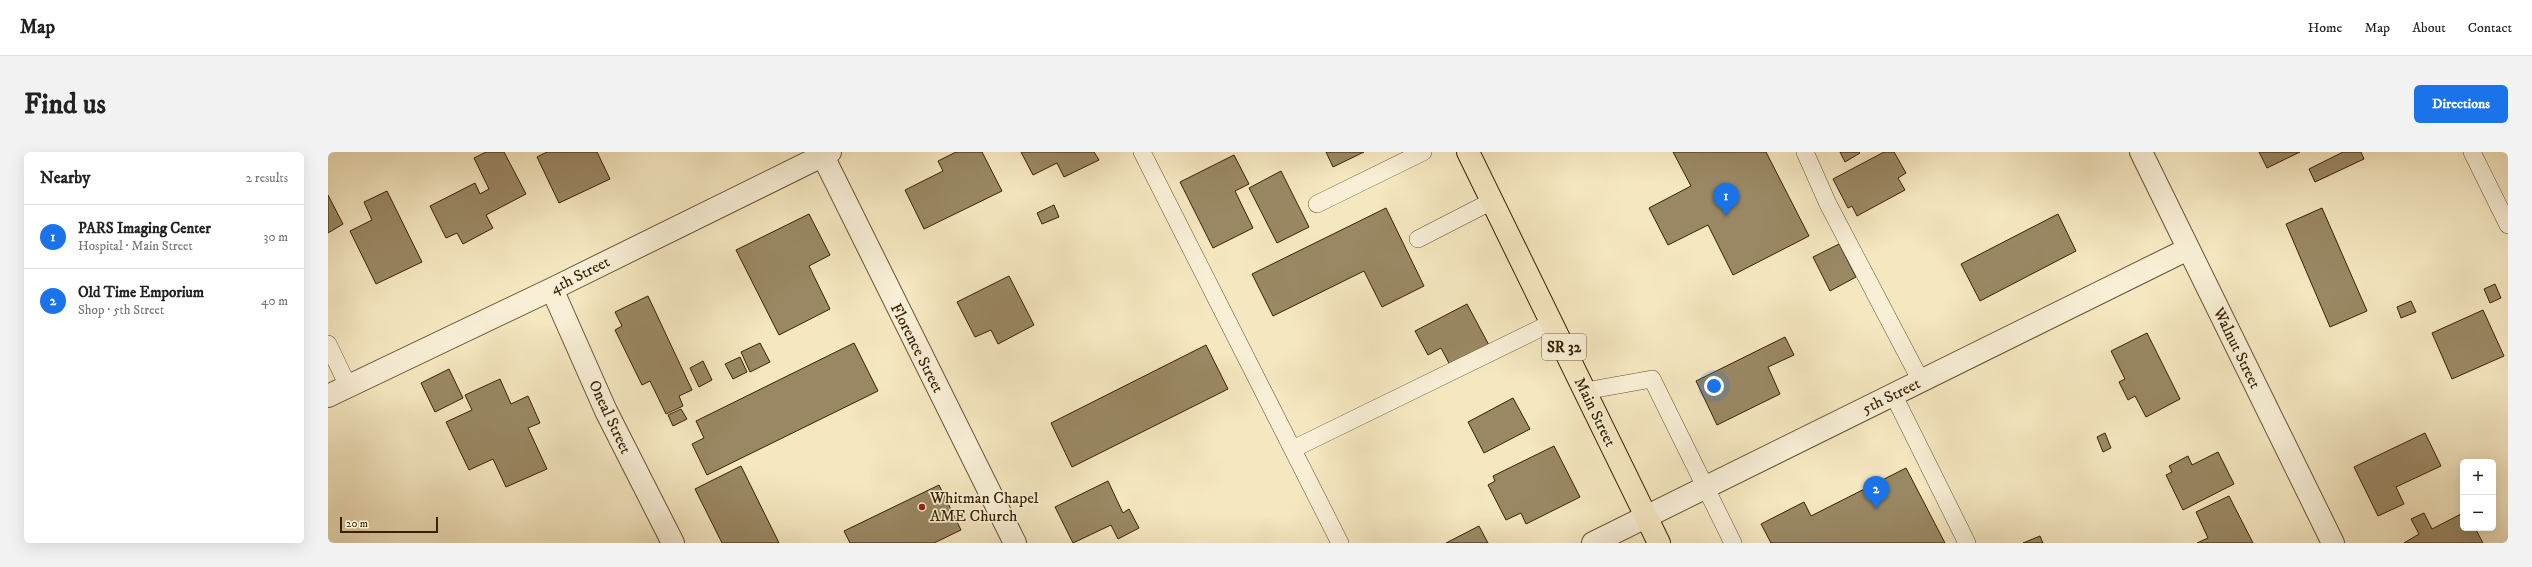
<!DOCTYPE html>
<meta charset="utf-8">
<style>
body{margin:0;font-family:"IM FELL DW Pica",serif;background:#f2f2f2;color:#222}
.controls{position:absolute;right:12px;bottom:12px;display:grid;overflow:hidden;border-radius:6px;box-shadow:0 4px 16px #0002}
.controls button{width:36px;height:36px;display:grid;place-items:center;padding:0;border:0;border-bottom:1px solid #e0e0e0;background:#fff;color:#222;font:20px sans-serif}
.scale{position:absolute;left:12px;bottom:10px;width:98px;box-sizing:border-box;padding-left:4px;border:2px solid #382200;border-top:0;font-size:11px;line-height:14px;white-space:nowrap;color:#382200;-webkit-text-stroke:3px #f8efd6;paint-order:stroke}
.you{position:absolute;left:1386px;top:234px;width:14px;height:14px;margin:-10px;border:3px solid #fff;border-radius:50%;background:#1a73e8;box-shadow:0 0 0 6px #1a73e833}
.badge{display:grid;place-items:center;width:26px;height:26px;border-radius:50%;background:#1a73e8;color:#fff;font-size:13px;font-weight:700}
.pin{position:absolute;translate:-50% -33px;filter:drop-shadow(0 1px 2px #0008)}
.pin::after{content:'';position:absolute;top:21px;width:14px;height:12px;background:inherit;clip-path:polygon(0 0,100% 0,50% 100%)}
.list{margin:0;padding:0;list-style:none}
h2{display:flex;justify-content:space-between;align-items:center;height:52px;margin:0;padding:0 16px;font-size:17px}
h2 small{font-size:13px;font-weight:400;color:#767676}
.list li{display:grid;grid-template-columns:26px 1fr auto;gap:12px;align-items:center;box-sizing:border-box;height:64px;padding:0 16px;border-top:1px solid #e0e0e0}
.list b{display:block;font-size:15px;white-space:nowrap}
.list p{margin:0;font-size:13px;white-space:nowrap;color:#767676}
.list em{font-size:13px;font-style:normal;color:#767676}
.map{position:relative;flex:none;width:2180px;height:391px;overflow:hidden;border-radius:6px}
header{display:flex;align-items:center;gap:24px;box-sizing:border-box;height:56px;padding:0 20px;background:#fff;border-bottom:1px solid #e0e0e0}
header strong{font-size:19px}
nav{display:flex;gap:22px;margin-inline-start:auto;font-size:14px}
.intro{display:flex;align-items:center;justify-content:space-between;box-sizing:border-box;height:96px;padding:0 24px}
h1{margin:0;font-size:28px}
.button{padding:10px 18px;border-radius:6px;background:#1a73e8;color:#fff;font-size:14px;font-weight:700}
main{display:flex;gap:24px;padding:0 24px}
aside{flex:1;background:#fff;border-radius:6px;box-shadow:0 4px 16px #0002}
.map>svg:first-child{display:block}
</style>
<header>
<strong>Map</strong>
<nav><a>Home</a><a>Map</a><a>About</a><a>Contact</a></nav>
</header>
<div class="intro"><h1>Find us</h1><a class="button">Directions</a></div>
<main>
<aside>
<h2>Nearby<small>2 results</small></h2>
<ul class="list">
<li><span class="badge">1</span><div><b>PARS Imaging Center</b><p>Hospital · Main Street</p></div><em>30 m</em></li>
<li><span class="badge">2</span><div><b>Old Time Emporium</b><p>Shop · 5th Street</p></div><em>40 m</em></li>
</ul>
</aside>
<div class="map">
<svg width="2180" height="391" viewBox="0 0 2180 391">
<rect width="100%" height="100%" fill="#f5e7c0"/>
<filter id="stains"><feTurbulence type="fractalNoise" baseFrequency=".005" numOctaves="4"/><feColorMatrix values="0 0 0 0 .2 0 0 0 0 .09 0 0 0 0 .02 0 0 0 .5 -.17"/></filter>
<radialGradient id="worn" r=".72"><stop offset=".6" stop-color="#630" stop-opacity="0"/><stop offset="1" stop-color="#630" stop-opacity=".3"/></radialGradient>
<path fill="#9a8864" stroke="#382200" d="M 158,0 L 176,0 L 198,42 L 158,63 L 165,76 L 135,92 L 129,81 L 118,86 L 102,54 L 147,31 L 152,42 L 161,37 L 146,6 Z
M 219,0 L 269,0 L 282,27 L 231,51 L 209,5 Z
M 628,0 L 654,0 L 674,39 L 596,77 L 577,38 L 615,19 L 610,9 Z
M 693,0 L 766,0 L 771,8 L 736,25 L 729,11 L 705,23 Z
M 998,0 L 1036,0 L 1005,15 Z
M 1345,0 L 1438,0 L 1481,84 L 1405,123 L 1380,73 L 1340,93 L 1321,56 L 1363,34 Z
M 1512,0 L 1531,0 L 1532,1 L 1517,10 Z
M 1556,0 L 1566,0 L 1578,21 L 1570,26 L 1577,38 L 1529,64 L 1524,54 L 1520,56 L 1505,27 Z
M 1931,0 L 1972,0 L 1939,16 Z
M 2015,0 L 2033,0 L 2036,7 L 1987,30 L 1981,17 Z
M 906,3 L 921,32 L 907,39 L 925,76 L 885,96 L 852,30 Z
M 953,19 L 981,75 L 949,91 L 921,36 Z
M 59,39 L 94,110 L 48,132 L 22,79 L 44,68 L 36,50 Z
M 0,43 L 15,72 L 0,81 Z
M 726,53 L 731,65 L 714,72 L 709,61 Z
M 1058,56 L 1096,134 L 1054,155 L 1036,119 L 945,164 L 924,122 Z
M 1994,56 L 2039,159 L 2002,175 L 1958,72 Z
M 481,62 L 502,103 L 481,114 L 502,157 L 451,183 L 408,98 Z
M 1730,62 L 1748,99 L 1652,149 L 1633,112 Z
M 1511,92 L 1528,125 L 1502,139 L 1485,105 Z
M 681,124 L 706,173 L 670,192 L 663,178 L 647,185 L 629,150 Z
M 2167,132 L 2173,146 L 2162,151 L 2156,137 Z
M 320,144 L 364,238 L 351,244 L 355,254 L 338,262 L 322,229 L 314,233 L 287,178 L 294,174 L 287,160 Z
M 2083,149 L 2088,160 L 2073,166 L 2069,155 Z
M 1139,152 L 1162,195 L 1123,215 L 1113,196 L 1100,203 L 1087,179 Z
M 2155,158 L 2176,204 L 2124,227 L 2104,181 Z
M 1819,181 L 1852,247 L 1818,265 L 1807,244 L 1800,248 L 1791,230 L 1797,227 L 1783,199 Z
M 1457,185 L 1466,203 L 1440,215 L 1452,242 L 1389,273 L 1368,229 Z
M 432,191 L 442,210 L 422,220 L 413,200 Z
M 526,191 L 550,239 L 379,323 L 364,292 L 376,286 L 368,269 Z
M 878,193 L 900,237 L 744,315 L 723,271 Z
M 412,205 L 419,220 L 405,227 L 397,212 Z
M 375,209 L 384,228 L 371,235 L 362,216 Z
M 121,217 L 135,246 L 107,260 L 93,231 Z
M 172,227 L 183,252 L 200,244 L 212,271 L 200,276 L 219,317 L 178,335 L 165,307 L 141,318 L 118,270 L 144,258 L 137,243 Z
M 1185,246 L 1202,277 L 1156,301 L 1140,270 Z
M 353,257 L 359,267 L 345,274 L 340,263 Z
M 1777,281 L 1783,296 L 1775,300 L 1769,285 Z
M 2097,281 L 2113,314 L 2068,335 L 2076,352 L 2050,364 L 2026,315 Z
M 1226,294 L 1252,345 L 1198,372 L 1193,361 L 1178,368 L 1160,333 L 1167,329 L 1165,324 Z
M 1890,300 L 1906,332 L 1855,358 L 1838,323 L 1844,320 L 1841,314 L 1860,304 L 1864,313 Z
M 413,314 L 451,391 L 394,391 L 367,337 Z
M 1578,316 L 1617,391 L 1443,391 L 1433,372 L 1476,350 L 1483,364 Z
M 780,329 L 795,361 L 801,357 L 811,376 L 790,387 L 783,373 L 745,391 L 727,355 Z
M 611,333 L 633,378 L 606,391 L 522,391 L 516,379 Z
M 1901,344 L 1925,391 L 1869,391 L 1880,386 L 1868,360 Z
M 2096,361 L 2104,377 L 2135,361 L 2135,376 L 2147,376 L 2155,391 L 2076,391 L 2091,382 L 2083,367 Z
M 1151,374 L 1160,391 L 1118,391 Z
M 1712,384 L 1715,391 L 1695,391 Z"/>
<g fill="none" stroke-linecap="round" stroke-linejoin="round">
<defs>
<path id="service" d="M 814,0 L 1012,391
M 1477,0 L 1500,52 L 1593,229
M 2144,0 L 2180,73
M 989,52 L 1095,0
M 1090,87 L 1164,49
M 0,192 L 20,234
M 1257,239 L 1324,227 L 1405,391
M 1565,242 L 1639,391
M 965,297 L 1223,171"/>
<path id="minor" d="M 493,0 L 687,391
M 1813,0 L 2005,391
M 224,137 L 278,259 L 345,391
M 0,244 L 224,137 L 502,0
M 1265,391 L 1860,97"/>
<path id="primary" d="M 1140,0 L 1331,391"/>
</defs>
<use href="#service" stroke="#675330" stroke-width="18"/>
<use href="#minor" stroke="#675330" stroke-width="24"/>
<use href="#primary" stroke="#382200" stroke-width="24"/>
<use href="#service" stroke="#f8efd6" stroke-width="17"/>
<use href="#minor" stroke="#f8efd6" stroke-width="22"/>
<use href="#primary" stroke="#f5e7c0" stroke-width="22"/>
</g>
<circle fill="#8f2418" stroke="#f8efd6" stroke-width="1.5" cx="594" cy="355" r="4"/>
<g text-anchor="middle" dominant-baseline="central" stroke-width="3.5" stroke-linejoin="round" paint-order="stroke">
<rect fill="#f8efd6" stroke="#726040" stroke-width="1" x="1214" y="182" width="44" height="26" rx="3"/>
<g font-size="15" font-weight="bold" fill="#382200">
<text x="1236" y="195">SR 32</text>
</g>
<g font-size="16" fill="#382200" stroke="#f8efd6">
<text transform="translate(252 123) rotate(-27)">4th Street</text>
<text transform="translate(589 196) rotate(63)">Florence Street</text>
<text transform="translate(1909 196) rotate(64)">Walnut Street</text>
<text transform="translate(1563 244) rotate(-26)">5th Street</text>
<text transform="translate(1267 260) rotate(64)">Main Street</text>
<text transform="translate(282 265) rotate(65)">Oneal Street</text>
</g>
<g font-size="16" fill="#382200" stroke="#f8efd6" text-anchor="start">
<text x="602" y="346">Whitman Chapel<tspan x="602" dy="18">AME Church</tspan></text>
</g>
</g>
<rect width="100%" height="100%" filter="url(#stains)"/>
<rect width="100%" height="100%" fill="url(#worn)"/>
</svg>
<div class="controls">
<button>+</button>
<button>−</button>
</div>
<div class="scale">20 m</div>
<div class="you"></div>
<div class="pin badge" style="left:1398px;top:64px">1</div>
<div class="pin badge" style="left:1548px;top:357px">2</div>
</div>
</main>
